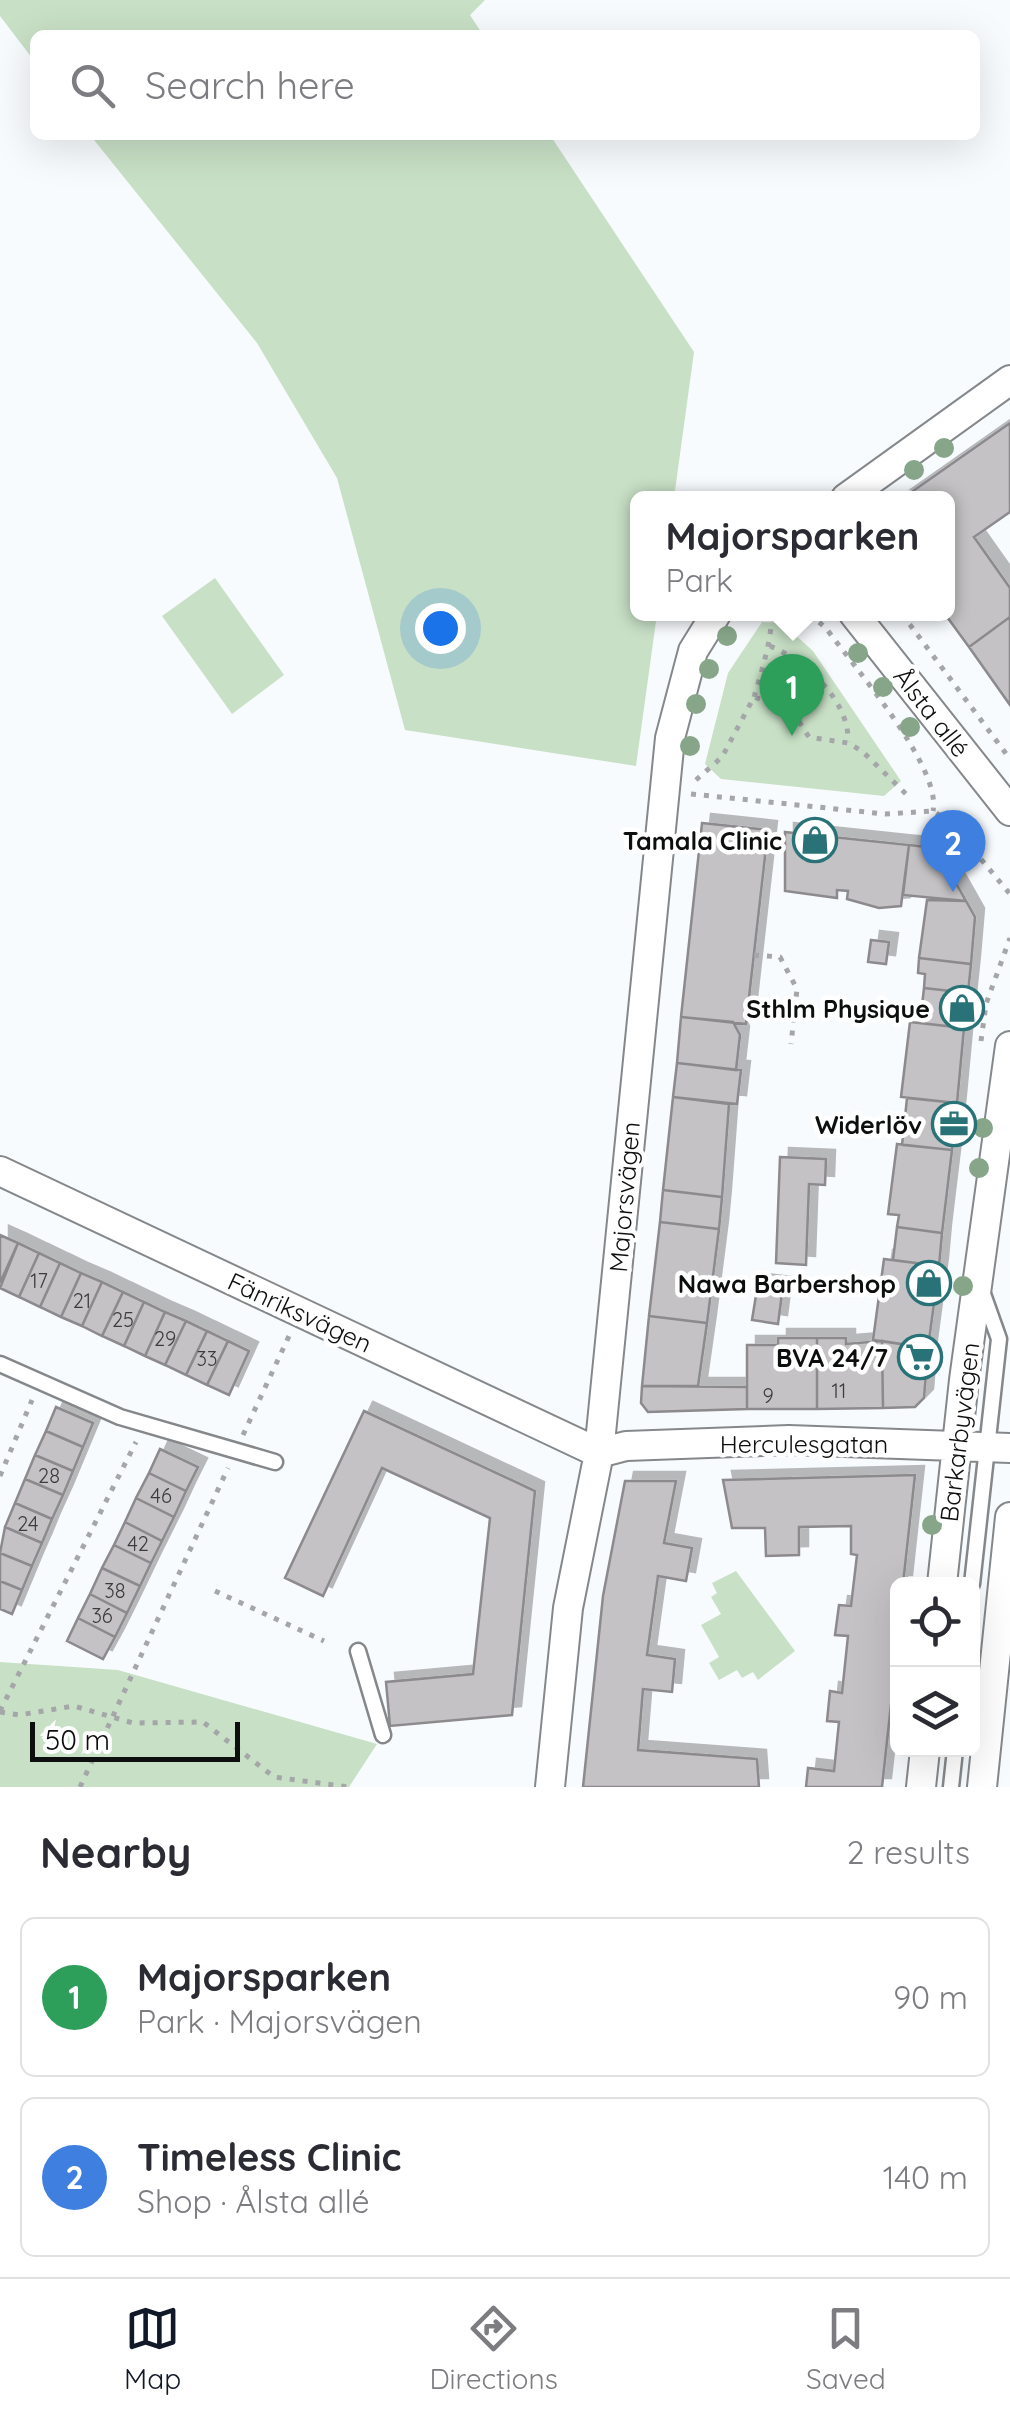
<!DOCTYPE html>
<meta charset="utf-8">
<style>
body{margin:0;font-family:Quicksand,sans-serif;background:#f7f7f7;color:#2b2b33}
.controls{position:absolute;right:30px;bottom:30px;display:grid;overflow:hidden;border-radius:15px;box-shadow:0 10px 40px #0002}
.controls button{width:90px;height:90px;display:grid;place-items:center;padding:0;border:0;border-bottom:2px solid #e1e1e2;background:#fff;color:#2b2b33;font:50px sans-serif}
.scale{position:absolute;left:30px;bottom:25px;width:210px;box-sizing:border-box;padding-left:10px;border:5px solid #0d0e0e;border-top:0;font-size:28px;line-height:35px;white-space:nowrap;color:#0d0e0e;-webkit-text-stroke:8px #fff;paint-order:stroke}
.you{position:absolute;left:440px;top:628px;width:35px;height:35px;margin:-25px;border:8px solid #fff;border-radius:50%;background:#1a73e8;box-shadow:0 0 0 15px #1a73e833}
.badge{display:grid;place-items:center;width:65px;height:65px;border-radius:50%;background:#111827;color:#fff;font-size:32px;font-weight:700}
.pin{position:absolute;translate:-50% -82px;filter:drop-shadow(0 2px 5px #0008)}
.pin::after{content:'';position:absolute;top:52px;width:35px;height:30px;background:inherit;clip-path:polygon(0 0,100% 0,50% 100%)}
.popup{position:absolute;left:630px;top:491px;width:325px;height:130px;box-sizing:border-box;display:grid;place-content:center;border-radius:15px;background:#fff;filter:drop-shadow(0 2px 8px #0005);font-size:32px;white-space:nowrap;color:#7c7c81}
.popup b{font-size:38px;color:#2b2b33}
.popup::after{content:'';position:absolute;left:50%;top:100%;margin-left:-20px;border:20px solid transparent;border-top-color:#fff}
.list{margin:0;padding:0;list-style:none}
h2{display:flex;justify-content:space-between;align-items:center;height:130px;margin:0;padding:0 40px;font-size:42px}
h2 small{font-size:32px;font-weight:400;color:#7c7c81}
.list li{display:grid;grid-template-columns:65px 1fr auto;gap:30px;align-items:center;box-sizing:border-box;height:160px;margin:0 20px 20px;padding:0 20px;border:2px solid #e1e1e2;border-radius:15px}
.list b{display:block;font-size:38px;white-space:nowrap}
.list p{margin:0;font-size:32px;white-space:nowrap;color:#7c7c81}
.list em{font-size:32px;font-style:normal;color:#7c7c81}
.icon{flex:none;width:55px;height:55px;fill:none;stroke:currentColor;stroke-width:2;stroke-linecap:round;stroke-linejoin:round}
.map{position:relative;flex:none;width:1010px;height:1787px;overflow:hidden}
.search{position:absolute;background:#fff;box-shadow:0 10px 40px #0002;left:30px;right:30px;top:30px;height:110px;display:flex;align-items:center;gap:25px;box-sizing:border-box;padding:0 35px;border-radius:15px;color:#7c7c81;font-size:38px}
.sheet{height:490px;background:#fff}
nav{display:flex;justify-content:space-around;align-items:center;box-sizing:border-box;height:140px;border-top:2px solid #e1e1e2;background:#fff;font-size:28px;color:#7c7c81}
nav a{display:grid;justify-items:center;gap:5px}
nav .on{color:#111827}
.map>svg:first-child{display:block}
</style>
<div class="map">
<svg width="1010" height="1787" viewBox="0 0 1010 1787">
<defs>
<filter id="shadow"><feDropShadow dx="9" dy="-9" stdDeviation="0" flood-color="#0004"/></filter>
</defs>
<rect width="100%" height="100%" fill="#f8fbfe"/>
<path fill="#c8e0c6" d="M 0,0 L 485,0 L 470,15 L 483,35 L 35,35 L 35,62 L 0,16 Z
M 90,135 L 550,135 L 694,352 L 674,498 L 637,498 L 637,614 L 657,614 L 636,766 L 405,730 L 337,478 L 257,343 Z
M 215,578 L 284,675 L 232,714 L 162,616 Z
M 762,622 L 782,623 L 813,651 L 901,781 L 884,796 L 721,779 L 705,764 L 728,673 Z
M 736,1571 L 795,1651 L 758,1680 L 753,1672 L 742,1678 L 737,1670 L 719,1680 L 709,1663 L 719,1657 L 701,1625 L 721,1614 L 711,1597 L 717,1593 L 712,1583 Z
M 0,1662 L 118,1670 L 377,1744 L 349,1787 L 0,1787 Z"/>
<path fill="#c4c2c4" stroke="#8d8a8d" stroke-width="2.5" filter="url(#shadow)" d="M 1010,423 L 1010,512 L 974,537 L 1010,588 L 1010,617 L 969,647 L 945,614 L 947,498 L 903,498 Z
M 1010,617 L 1010,705 L 969,647 Z
M 702,823 L 768,830 L 746,1024 L 681,1017 Z
M 785,832 L 909,845 L 901,906 L 879,908 L 847,899 L 848,891 L 837,890 L 837,898 L 785,891 Z
M 909,845 L 936,848 L 966,901 L 903,895 Z
M 927,900 L 966,901 L 975,917 L 971,964 L 919,958 Z
M 871,940 L 889,942 L 886,964 L 868,962 Z
M 919,958 L 971,964 L 968,993 L 924,988 L 925,974 L 918,973 Z
M 924,988 L 968,993 L 964,1028 L 920,1023 Z
M 681,1017 L 733,1022 L 740,1035 L 736,1070 L 677,1063 Z
M 910,1022 L 964,1028 L 957,1103 L 901,1097 Z
M 677,1063 L 741,1070 L 737,1104 L 673,1097 Z
M 673,1097 L 729,1104 L 722,1197 L 663,1190 Z
M 907,1098 L 957,1103 L 952,1150 L 902,1145 Z
M 897,1144 L 952,1150 L 942,1233 L 897,1227 L 899,1215 L 888,1214 Z
M 780,1157 L 826,1159 L 825,1185 L 809,1184 L 806,1265 L 776,1263 Z
M 663,1190 L 722,1197 L 719,1229 L 660,1222 Z
M 660,1222 L 719,1229 L 707,1323 L 649,1316 Z
M 897,1227 L 942,1233 L 939,1266 L 893,1260 Z
M 0,1235 L 18,1243 L 0,1283 Z
M 18,1243 L 39,1253 L 19,1297 L 0,1288 Z
M 39,1253 L 60,1263 L 40,1307 L 19,1297 Z
M 884,1259 L 939,1266 L 928,1348 L 873,1340 Z
M 60,1263 L 81,1273 L 61,1317 L 40,1307 Z
M 81,1273 L 102,1282 L 82,1326 L 61,1317 Z
M 102,1282 L 123,1292 L 102,1336 L 82,1326 Z
M 758,1283 L 783,1286 L 778,1324 L 752,1320 Z
M 123,1292 L 144,1302 L 124,1346 L 102,1336 Z
M 144,1302 L 165,1312 L 145,1356 L 124,1346 Z
M 165,1312 L 186,1321 L 165,1365 L 145,1356 Z
M 649,1316 L 707,1323 L 698,1386 L 642,1386 Z
M 186,1321 L 207,1331 L 186,1375 L 165,1365 Z
M 207,1331 L 228,1341 L 207,1385 L 186,1375 Z
M 778,1338 L 817,1338 L 817,1409 L 747,1409 L 747,1345 L 778,1345 Z
M 817,1338 L 846,1338 L 846,1344 L 882,1341 L 883,1408 L 817,1409 Z
M 228,1341 L 249,1351 L 229,1395 L 207,1385 Z
M 882,1341 L 928,1348 L 924,1398 L 915,1407 L 883,1408 Z
M 642,1386 L 747,1387 L 747,1409 L 648,1412 L 641,1403 Z
M 56,1407 L 93,1423 L 83,1447 L 46,1431 Z
M 364,1411 L 535,1491 L 512,1715 L 390,1726 L 386,1682 L 473,1674 L 490,1518 L 382,1468 L 323,1596 L 285,1578 Z
M 46,1431 L 83,1447 L 73,1471 L 35,1455 Z
M 160,1449 L 198,1467 L 186,1491 L 149,1473 Z
M 35,1455 L 73,1471 L 63,1495 L 25,1479 Z
M 149,1473 L 186,1491 L 174,1517 L 136,1498 Z
M 915,1475 L 903,1584 L 898,1584 L 898,1641 L 882,1787 L 806,1787 L 808,1768 L 834,1771 L 839,1722 L 827,1721 L 830,1691 L 842,1693 L 848,1636 L 835,1635 L 839,1605 L 851,1606 L 857,1555 L 851,1554 L 851,1526 L 799,1527 L 799,1555 L 766,1556 L 765,1528 L 732,1528 L 723,1480 Z
M 25,1479 L 63,1495 L 52,1519 L 15,1503 Z
M 625,1481 L 676,1481 L 664,1543 L 692,1548 L 686,1581 L 658,1576 L 647,1655 L 675,1659 L 672,1692 L 643,1689 L 638,1750 L 757,1759 L 759,1787 L 583,1787 L 603,1596 Z
M 136,1498 L 174,1517 L 162,1541 L 125,1522 Z
M 15,1503 L 52,1519 L 42,1543 L 5,1527 Z
M 125,1522 L 162,1541 L 151,1563 L 114,1545 Z
M 5,1527 L 42,1543 L 32,1566 L 0,1553 Z
M 114,1545 L 151,1563 L 140,1586 L 102,1568 Z
M 0,1553 L 32,1566 L 22,1590 L 0,1581 Z
M 102,1568 L 140,1586 L 127,1613 L 90,1594 Z
M 0,1581 L 22,1590 L 12,1614 L 0,1609 Z
M 90,1594 L 127,1613 L 115,1637 L 78,1618 Z
M 78,1618 L 115,1637 L 103,1659 L 67,1641 Z"/>
<g fill="none" stroke-linecap="round" stroke-linejoin="round">
<defs>
<path id="lane" d="M 0,1364 L 120,1417 L 275,1462
M 972,1584 L 999,1339 L 983,1294
M 358,1651 L 383,1735
M 951,1787 L 955,1750"/>
<path id="street" d="M 846,498 L 1010,380
M 854,614 L 1010,811
M 0,1171 L 599,1453
M 599,1453 L 626,1446 L 789,1440 L 1010,1448
M 942,1584 L 964,1380 L 1010,1046
M 550,1787 L 568,1608 L 599,1453 L 670,738 L 693,651 L 716,614
M 921,1787 L 925,1750
M 982,1787 L 1010,1517"/>
</defs>
<use href="#lane" stroke="#85888b" stroke-width="19"/>
<use href="#street" stroke="#85888b" stroke-width="32"/>
<path stroke="#a4a6a8" stroke-width="5" stroke-dasharray="5 8" stroke-linecap="butt" d="M 809,614 L 826,628 C 853,666 942,767 933,811
M 902,614 L 1010,759
M 770,646 C 805,660 850,701 848,742
M 754,697 C 762,670 771,642 772,614
M 792,711 L 816,680
M 696,780 L 722,757 L 754,697 L 792,711 L 809,737 L 848,743 L 862,751 L 907,795
M 691,794 L 885,814 L 933,811 L 950,822 L 1010,894
M 754,955 L 780,957 L 797,989 L 791,1044
M 981,1041 L 986,1004 L 1010,938
M 243,1435 L 289,1336
M 0,1476 L 32,1400
M 215,1591 L 324,1641
M 0,1711 L 136,1442
M 0,1712 L 19,1715 L 74,1706 L 133,1723 L 203,1722 L 274,1777 L 348,1787
M 80,1787 L 228,1468"/>
<use href="#lane" stroke="#fff" stroke-width="14"/>
<use href="#street" stroke="#fff" stroke-width="28"/>
</g>
<g fill="#87a589">
<circle cx="944" cy="448" r="10"/>
<circle cx="914" cy="470" r="10"/>
<circle cx="727" cy="636" r="10"/>
<circle cx="858" cy="653" r="10"/>
<circle cx="709" cy="669" r="10"/>
<circle cx="883" cy="687" r="10"/>
<circle cx="696" cy="704" r="10"/>
<circle cx="910" cy="727" r="10"/>
<circle cx="690" cy="746" r="10"/>
<circle cx="983" cy="1128" r="10"/>
<circle cx="979" cy="1168" r="10"/>
<circle cx="963" cy="1286" r="10"/>
<circle cx="932" cy="1525" r="10"/>
</g>
<defs>
<symbol id="shop-ring" viewBox="-11 -11 22 22"><circle r="9.5" fill="#fff" stroke="#297378" stroke-width="1.5"/><path d="M-5-2.5h2.3a2.7 3.5 0 0 1 5.4 0H5L5.5 6h-11ZM-1.5-2.5h3a1.5 2.3 0 0 0-3 0Z" fill="#297378"/></symbol>
<symbol id="office-ring" viewBox="-11 -11 22 22"><circle r="9.5" fill="#fff" stroke="#297378" stroke-width="1.5"/><path d="M-6-3h4V-5.5h4V-3h4V5H-6ZM-1-4.5V-3h2v-1.5ZM-6 0V1H6V0Z" fill="#297378"/></symbol>
<symbol id="supermarket-ring" viewBox="-11 -11 22 22"><circle r="9.5" fill="#fff" stroke="#297378" stroke-width="1.5"/><path d="M-6-5.5h2.5l.6 2H6L4.5 2H-2.5L-4.4-4H-6ZM-1.5 3.2a1.3 1.3 0 1 0 .1 0ZM3 3.2a1.3 1.3 0 1 0 .1 0Z" fill="#297378"/></symbol>
</defs>
<g fill-rule="evenodd">
<use href="#shop-ring" x="790" y="815" width="50" height="50"/>
<use href="#shop-ring" x="937" y="983" width="50" height="50"/>
<use href="#office-ring" x="929" y="1099" width="50" height="50"/>
<use href="#shop-ring" x="904" y="1258" width="50" height="50"/>
<use href="#supermarket-ring" x="895" y="1332" width="50" height="50"/>
</g>
<g text-anchor="middle" dominant-baseline="central" stroke-width="9" stroke-linejoin="round" paint-order="stroke">
<g font-size="20" fill="#3b3b3c">
<text x="39" y="1280">17</text>
<text x="82" y="1300">21</text>
<text x="123" y="1319">25</text>
<text x="165" y="1338">29</text>
<text x="207" y="1358">33</text>
<text x="839" y="1390">11</text>
<text x="768" y="1395">9</text>
<text x="49" y="1475">28</text>
<text x="161" y="1495">46</text>
<text x="28" y="1523">24</text>
<text x="138" y="1543">42</text>
<text x="115" y="1590">38</text>
<text x="102" y="1615">36</text>
</g>
<g font-size="25" fill="#0d0e0e" stroke="#fff">
<text transform="translate(932 712) rotate(52)">Ålsta allé</text>
<text transform="translate(624 1197) rotate(-85)">Majorsvägen</text>
<text transform="translate(300 1312) rotate(25)">Fänriksvägen</text>
<text transform="translate(959 1432) rotate(-83)">Barkarbyvägen</text>
<text x="804" y="1443">Herculesgatan</text>
</g>
<g font-size="25" font-weight="bold" fill="#0d0e0e" stroke="#fff" text-anchor="end">
<text x="782" y="840">Tamala Clinic</text>
<text x="930" y="1008">Sthlm Physique</text>
<text x="922" y="1124">Widerlöv</text>
<text x="896" y="1283">Nawa Barbershop</text>
<text x="888" y="1357">BVA 24/7</text>
</g>
</g>
</svg>
<div class="controls">
<button><svg class="icon" aria-label="locate" viewBox="0 0 24 24"><circle cx="12" cy="12" r="6"/><path d="M12 2v4M12 18v4M2 12h4M18 12h4"/></svg></button>
<button><svg class="icon" aria-label="layers" viewBox="0 0 24 24"><path d="M12 4l9 5-9 5-9-5zM3 14l9 5 9-5"/></svg></button>
</div>
<div class="scale">50 m</div>
<div class="you"></div>
<div class="pin badge" style="left:792px;top:736px;background:#2e9e5b">1</div>
<div class="popup"><b>Majorsparken</b>Park</div>
<div class="pin badge" style="left:953px;top:892px;background:#3f7fe0">2</div>
<div class="search"><svg class="icon" aria-label="search" viewBox="0 0 24 24"><circle cx="10" cy="10" r="6"/><path d="M15 15l6 6"/></svg>Search here</div>
</div>
<section class="sheet">
<h2>Nearby<small>2 results</small></h2>
<ul class="list">
<li><span class="badge" style="background:#2e9e5b">1</span><div><b>Majorsparken</b><p>Park · Majorsvägen</p></div><em>90 m</em></li>
<li><span class="badge" style="background:#3f7fe0">2</span><div><b>Timeless Clinic</b><p>Shop · Ålsta allé</p></div><em>140 m</em></li>
</ul>
</section>
<nav>
<a class="on"><svg class="icon" aria-label="map" viewBox="0 0 24 24"><path d="M3 6l6-2 6 2 6-2v14l-6 2-6-2-6 2zM9 4v14M15 6v14"/></svg>Map</a>
<a><svg class="icon" aria-label="directions" viewBox="0 0 24 24"><path d="M12 3l9 9-9 9-9-9zM9 14v-3h6M13 9l2 2-2 2"/></svg>Directions</a>
<a><svg class="icon" aria-label="saved" viewBox="0 0 24 24"><path d="M7 4h10v16l-5-4-5 4z"/></svg>Saved</a>
</nav>
